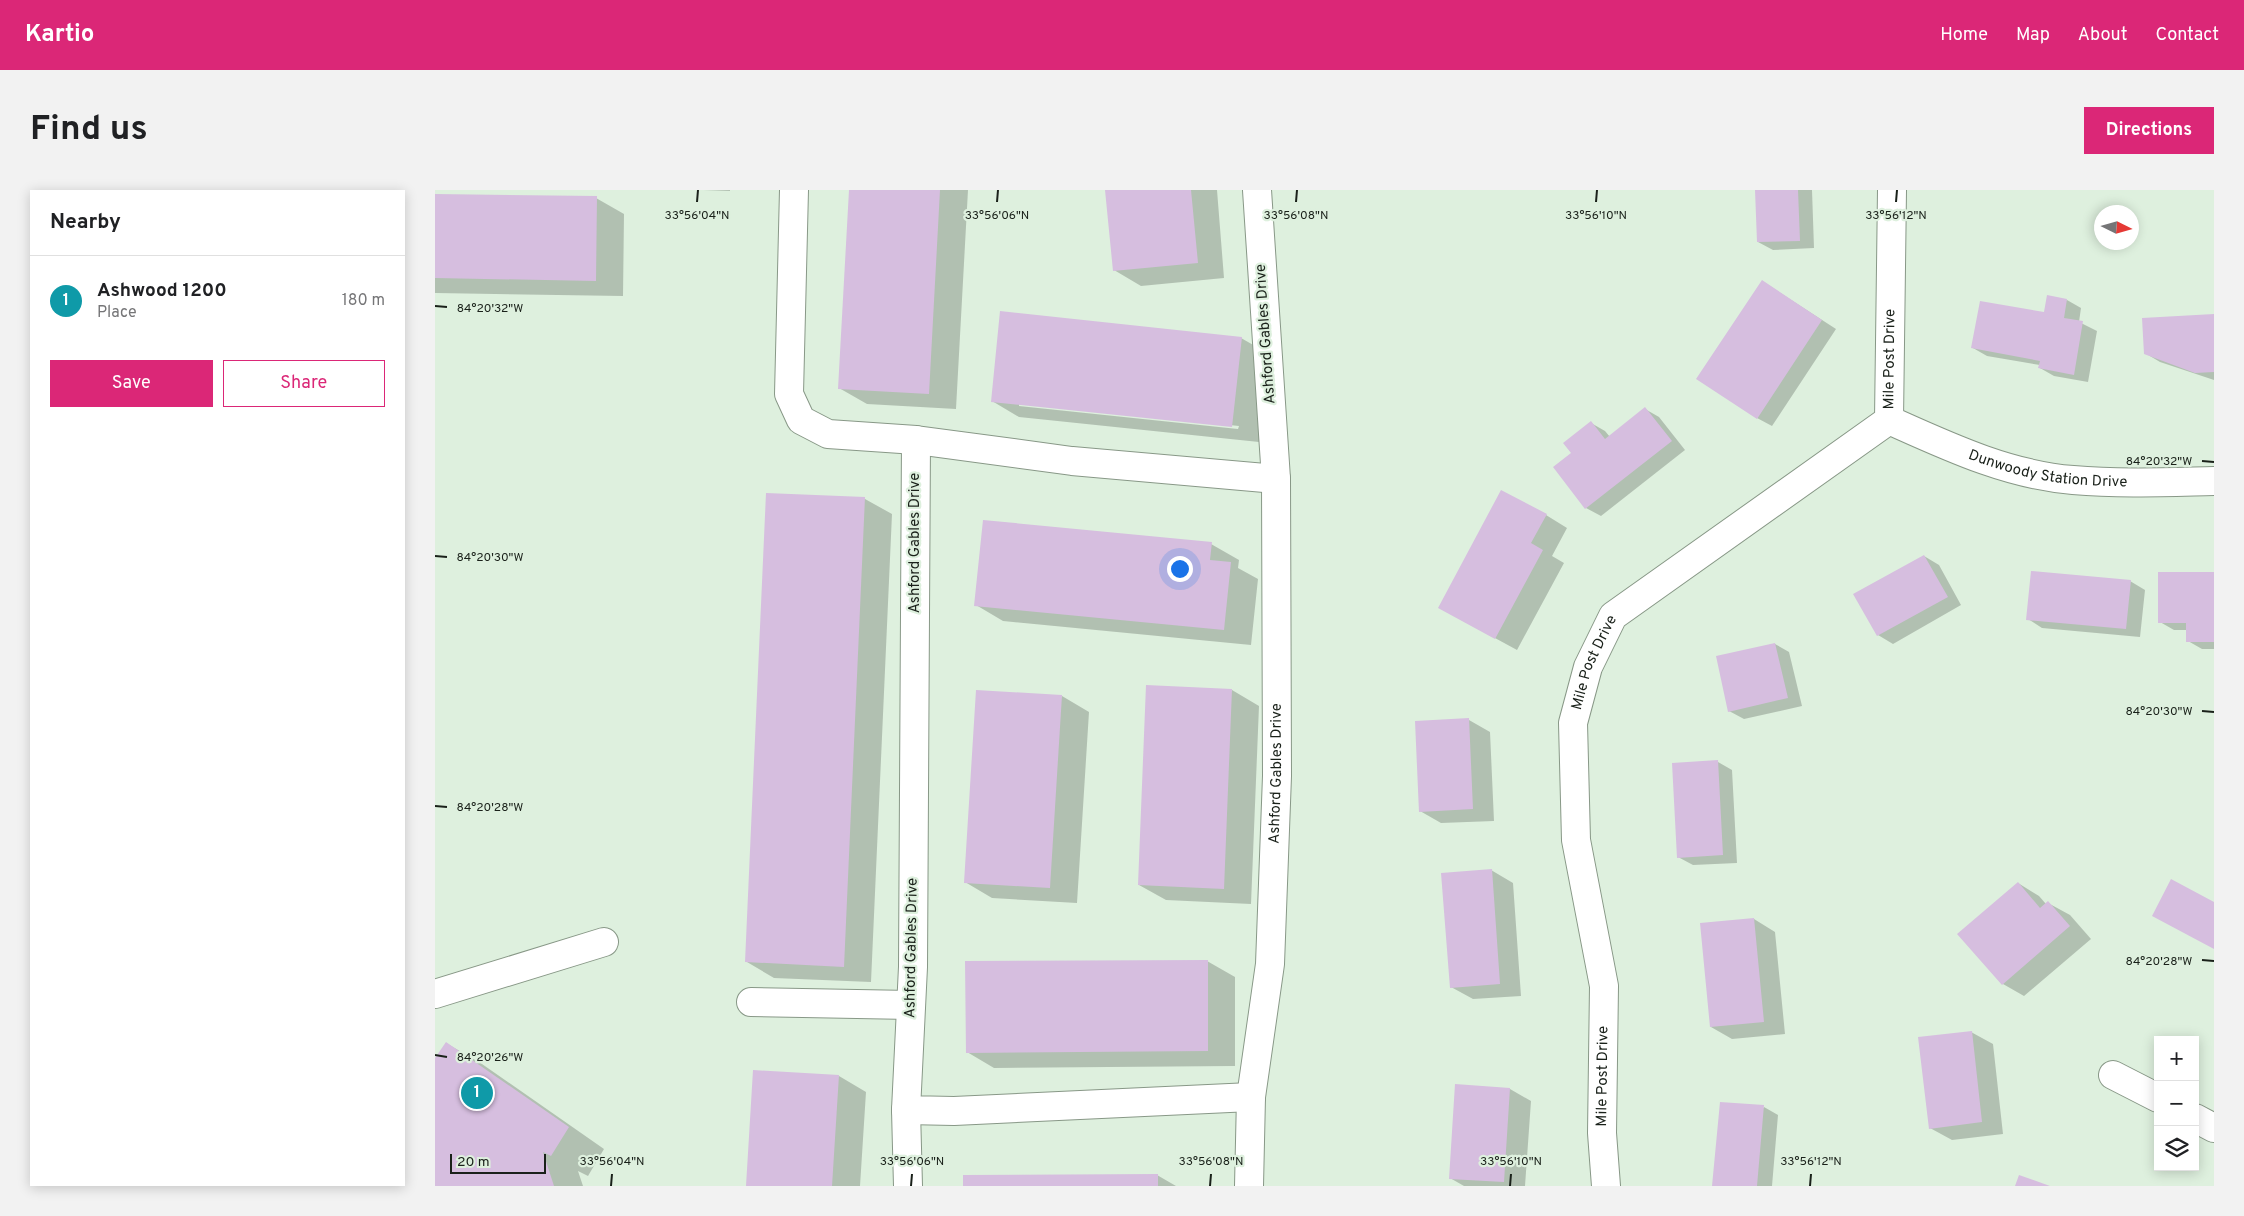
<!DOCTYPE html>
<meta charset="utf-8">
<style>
body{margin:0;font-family:Overpass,sans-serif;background:#f2f2f2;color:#202124}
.controls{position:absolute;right:15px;bottom:15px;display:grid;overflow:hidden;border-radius:0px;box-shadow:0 2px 12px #0003}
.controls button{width:45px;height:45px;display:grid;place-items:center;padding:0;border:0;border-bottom:1px solid #e0e0e0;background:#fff;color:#202124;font:25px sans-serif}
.compass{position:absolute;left:1659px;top:15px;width:45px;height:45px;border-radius:50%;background:#fff;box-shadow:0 2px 12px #0003;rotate:95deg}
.scale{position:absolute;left:15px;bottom:12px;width:96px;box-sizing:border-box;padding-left:5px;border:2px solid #1a211a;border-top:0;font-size:14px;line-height:18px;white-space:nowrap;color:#1a211a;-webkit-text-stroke:4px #def0de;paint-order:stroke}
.you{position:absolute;left:744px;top:378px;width:18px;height:18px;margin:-12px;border:4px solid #fff;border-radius:50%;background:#1a73e8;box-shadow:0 0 0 8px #1a73e833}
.badge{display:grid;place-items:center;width:32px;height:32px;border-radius:50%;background:#db2777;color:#fff;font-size:16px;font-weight:700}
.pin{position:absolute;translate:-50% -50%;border:2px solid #fff;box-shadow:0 1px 5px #0006}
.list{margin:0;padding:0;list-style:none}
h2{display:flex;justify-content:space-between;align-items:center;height:65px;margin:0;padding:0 20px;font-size:21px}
h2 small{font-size:16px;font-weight:400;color:#757577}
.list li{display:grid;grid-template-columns:32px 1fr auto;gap:15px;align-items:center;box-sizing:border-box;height:90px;padding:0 20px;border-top:1px solid #e0e0e0}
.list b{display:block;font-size:19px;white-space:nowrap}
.list p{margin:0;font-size:16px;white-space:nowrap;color:#757577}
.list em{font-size:16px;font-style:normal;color:#757577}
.actions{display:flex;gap:10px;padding:15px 20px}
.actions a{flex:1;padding:11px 0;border:1px solid #db2777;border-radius:0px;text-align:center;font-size:18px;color:#db2777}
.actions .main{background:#db2777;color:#fff}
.icon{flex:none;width:28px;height:28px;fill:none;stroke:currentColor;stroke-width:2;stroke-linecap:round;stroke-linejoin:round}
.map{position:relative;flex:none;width:1779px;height:996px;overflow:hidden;border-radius:0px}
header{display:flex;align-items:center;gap:30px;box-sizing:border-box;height:70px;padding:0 25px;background:#db2777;color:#fff}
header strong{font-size:24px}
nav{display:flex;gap:28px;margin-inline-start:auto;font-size:18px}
.intro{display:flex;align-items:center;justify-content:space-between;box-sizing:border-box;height:120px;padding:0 30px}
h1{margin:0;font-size:35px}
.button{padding:12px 22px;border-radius:0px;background:#db2777;color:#fff;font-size:18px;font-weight:700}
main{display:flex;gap:30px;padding:0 30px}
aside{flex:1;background:#fff;border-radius:0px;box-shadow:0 2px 12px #0003}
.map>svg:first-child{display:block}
</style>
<header>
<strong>Kartio</strong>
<nav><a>Home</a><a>Map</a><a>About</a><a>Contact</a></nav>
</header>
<div class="intro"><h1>Find us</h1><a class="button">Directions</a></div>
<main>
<aside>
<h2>Nearby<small></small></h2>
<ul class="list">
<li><span class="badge" style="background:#0f9aa8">1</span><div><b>Ashwood 1200</b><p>Place</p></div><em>180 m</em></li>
</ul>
<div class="actions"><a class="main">Save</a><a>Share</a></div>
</aside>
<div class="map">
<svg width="1779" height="996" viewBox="0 0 1779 996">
<rect width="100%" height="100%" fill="#def0de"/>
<path fill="#0003" fill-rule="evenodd" d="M 268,0 L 295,0 L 295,1 Z
M 415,0 L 533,0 L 521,219 L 432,214 L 404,198 Z
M 672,0 L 782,0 L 789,88 L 706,96 L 679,80 Z
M 1321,0 L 1377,0 L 1379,58 L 1338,60 L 1323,52 Z
M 0,5 L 161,8 L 189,24 L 188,106 L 0,103 Z
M 1327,91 L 1401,139 L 1337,236 L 1322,228 Z
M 1632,110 L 1646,118 L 1644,132 L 1662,141 L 1653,192 L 1619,186 L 1605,178 L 1605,175 L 1552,166 L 1538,158 L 1610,124 Z
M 1779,126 L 1779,190 L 1725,172 L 1710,163 Z
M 806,148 L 834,164 L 824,252 L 584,227 L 557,211 ZM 584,213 L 804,236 L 803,239 L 584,216 Z
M 1210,219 L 1224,227 L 1250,260 L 1166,326 L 1151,318 L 1138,264 L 1156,233 L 1170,241 L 1175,247 Z
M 333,304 L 430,309 L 457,324 L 436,792 L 339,788 L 312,772 Z
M 1111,325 L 1132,338 L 1117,366 L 1129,373 L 1082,460 L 1025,429 Z
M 776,354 L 804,370 L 803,378 L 823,389 L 816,455 L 568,431 L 541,415 Z
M 1489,366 L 1504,375 L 1526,415 L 1458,454 L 1443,445 Z
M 1779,384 L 1779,459 L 1767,459 L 1753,451 L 1753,440 L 1739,440 L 1725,432 Z
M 1695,391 L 1710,400 L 1705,447 L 1607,438 L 1593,429 Z
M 1340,454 L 1354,462 L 1367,516 L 1309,529 L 1294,521 Z
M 797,500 L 824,516 L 816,714 L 731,710 L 704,695 Z
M 627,506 L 654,522 L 642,713 L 557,708 L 530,692 Z
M 1034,530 L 1055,542 L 1059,631 L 1006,633 L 985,621 Z
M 1283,572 L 1297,580 L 1302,673 L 1258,675 L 1243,667 Z
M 1056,680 L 1078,693 L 1086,806 L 1038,809 L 1016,797 Z
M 1583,693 L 1604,706 L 1611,714 L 1613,713 L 1635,725 L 1656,749 L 1589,806 L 1568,794 Z
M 1319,729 L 1340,742 L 1350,844 L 1297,849 L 1276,837 Z
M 772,771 L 800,787 L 800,876 L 559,878 L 532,862 Z
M 1536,842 L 1558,854 L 1568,944 L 1517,950 L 1495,938 Z
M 11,853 L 47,874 L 169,959 L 153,986 L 143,981 L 148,996 L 0,996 L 0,871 Z
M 404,886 L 431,902 L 425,996 L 313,996 Z
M 1021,895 L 1075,899 L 1096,911 L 1090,996 L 1029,996 L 1015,988 Z
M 1329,917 L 1343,925 L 1337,996 L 1278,996 Z
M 722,985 L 741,996 L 529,996 Z"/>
<path fill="#d6bedf" d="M 414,0 L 505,0 L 494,204 L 403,199 Z
M 670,0 L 756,0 L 763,73 L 678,81 Z
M 1320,0 L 1363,0 L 1365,51 L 1322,52 Z
M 0,4 L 162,6 L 161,91 L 0,88 Z
M 1327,90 L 1387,130 L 1322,229 L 1261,189 Z
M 1612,105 L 1632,109 L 1629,128 L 1648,131 L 1639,185 L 1603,178 L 1605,171 L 1536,158 L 1545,111 L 1609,122 Z
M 565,121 L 807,147 L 797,237 L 556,212 Z
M 1779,124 L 1779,182 L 1760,183 L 1709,164 L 1707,128 Z
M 1210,217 L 1237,251 L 1150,319 L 1118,277 L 1136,263 L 1128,253 L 1156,231 L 1170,249 Z
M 1066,300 L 1112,324 L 1096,353 L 1108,360 L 1060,449 L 1003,418 Z
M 331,303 L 430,307 L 409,777 L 310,772 Z
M 548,330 L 777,352 L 775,370 L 796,372 L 789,440 L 539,416 Z
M 1489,365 L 1513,407 L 1442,446 L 1418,404 Z
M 1596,381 L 1696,390 L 1691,439 L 1591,430 Z
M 1723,382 L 1779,382 L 1779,452 L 1751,452 L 1751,433 L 1723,433 Z
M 1340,453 L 1353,508 L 1293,522 L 1281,466 Z
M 711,495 L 797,499 L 789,699 L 703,695 Z
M 541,500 L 627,505 L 615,698 L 529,693 Z
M 1034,528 L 1038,619 L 984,622 L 980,531 Z
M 1283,570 L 1288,665 L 1242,668 L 1237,573 Z
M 1057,679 L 1065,794 L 1015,798 L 1006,683 Z
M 1736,689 L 1779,712 L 1779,759 L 1717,726 Z
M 1583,692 L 1605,718 L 1613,711 L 1635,736 L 1567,795 L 1522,744 Z
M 1319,728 L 1329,832 L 1275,837 L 1265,733 Z
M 773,770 L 773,861 L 531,863 L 530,771 Z
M 1537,841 L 1547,932 L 1494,939 L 1483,847 Z
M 11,852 L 134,937 L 116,966 L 108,962 L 119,996 L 0,996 L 0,868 Z
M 318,880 L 404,885 L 397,996 L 311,996 Z
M 1020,894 L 1075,898 L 1069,992 L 1014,989 Z
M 1285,912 L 1329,915 L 1322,996 L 1277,996 Z
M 723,984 L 723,996 L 528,996 L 528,985 Z
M 1584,985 L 1615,996 L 1580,996 Z"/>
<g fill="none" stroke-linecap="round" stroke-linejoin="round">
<defs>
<g id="minor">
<path d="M 359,0 L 354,204 L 366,230 L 393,244 L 481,250 L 637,271 L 841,289"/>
<path id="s1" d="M 1454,230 C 1512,256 1573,285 1638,290 C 1685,294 1732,292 1779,291"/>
<path d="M 481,250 L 478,777 L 471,920 L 519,921 L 816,907"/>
<path d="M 0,804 L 169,752"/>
<path d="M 316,812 L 476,815"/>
<path d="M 1678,885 L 1723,908"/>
<path d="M 471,920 L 473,996"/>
<path d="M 1760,928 L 1779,938"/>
<path id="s2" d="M 814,996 L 816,907 L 835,774 L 842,586 L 841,289 L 822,0"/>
<path id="s3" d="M 1171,996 L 1167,943 L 1169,796 L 1141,650 L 1138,533 L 1153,477 L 1178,426 L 1454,230 L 1457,0"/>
</g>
</defs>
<use href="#minor" stroke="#889887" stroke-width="30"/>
<use href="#minor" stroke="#fff" stroke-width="28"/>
</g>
<path fill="none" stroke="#1a211a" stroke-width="2" d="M 262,12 L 263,0M 562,12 L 563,0M 861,12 L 862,0M 1161,12 L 1162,0M 1461,12 L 1462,0M 0,116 L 12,117M 1767,271 L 1779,272M 0,366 L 12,367M 1767,521 L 1779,522M 0,616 L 12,617M 1767,770 L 1779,771M 0,865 L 12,867M 176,996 L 177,984M 476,996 L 477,984M 775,996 L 776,984M 1075,996 L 1076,984M 1375,996 L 1376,984"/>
<g text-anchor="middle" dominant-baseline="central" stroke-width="4.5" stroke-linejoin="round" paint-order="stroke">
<g font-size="15" fill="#1a211a" stroke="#def0de">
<text transform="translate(831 144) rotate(-94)">Ashford Gables Drive</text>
<text stroke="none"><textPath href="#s3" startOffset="980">Mile Post Drive</textPath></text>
<text stroke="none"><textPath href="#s1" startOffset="168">Dunwoody Station Drive</textPath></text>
<text transform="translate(480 353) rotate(-90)">Ashford Gables Drive</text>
<text stroke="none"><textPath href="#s3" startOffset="530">Mile Post Drive</textPath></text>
<text stroke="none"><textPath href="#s2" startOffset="414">Ashford Gables Drive</textPath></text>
<text transform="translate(477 758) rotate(-89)">Ashford Gables Drive</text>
<text stroke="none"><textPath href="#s3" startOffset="110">Mile Post Drive</textPath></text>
</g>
</g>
<g font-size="12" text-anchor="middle" fill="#1a211a" stroke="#def0de" stroke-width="4.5" stroke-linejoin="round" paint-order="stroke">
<text x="262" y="29">33°56'04"N</text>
<text x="562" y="29">33°56'06"N</text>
<text x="861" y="29">33°56'08"N</text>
<text x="1161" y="29">33°56'10"N</text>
<text x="1461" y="29">33°56'12"N</text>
<text x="55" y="122">84°20'32"W</text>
<text x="1724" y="275">84°20'32"W</text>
<text x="55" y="371">84°20'30"W</text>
<text x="1724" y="525">84°20'30"W</text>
<text x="55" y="621">84°20'28"W</text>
<text x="1724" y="775">84°20'28"W</text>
<text x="55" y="871">84°20'26"W</text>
<text x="177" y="975">33°56'04"N</text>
<text x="477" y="975">33°56'06"N</text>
<text x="776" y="975">33°56'08"N</text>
<text x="1076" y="975">33°56'10"N</text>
<text x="1376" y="975">33°56'12"N</text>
</g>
</svg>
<div class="controls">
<button>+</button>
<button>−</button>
<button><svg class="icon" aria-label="layers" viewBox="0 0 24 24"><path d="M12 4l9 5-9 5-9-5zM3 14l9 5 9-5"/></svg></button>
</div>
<svg class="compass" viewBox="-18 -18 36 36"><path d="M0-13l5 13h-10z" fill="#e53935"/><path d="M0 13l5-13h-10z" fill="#757577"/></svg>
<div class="scale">20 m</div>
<div class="you"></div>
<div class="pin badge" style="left:42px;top:903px;background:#0f9aa8">1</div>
</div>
</main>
